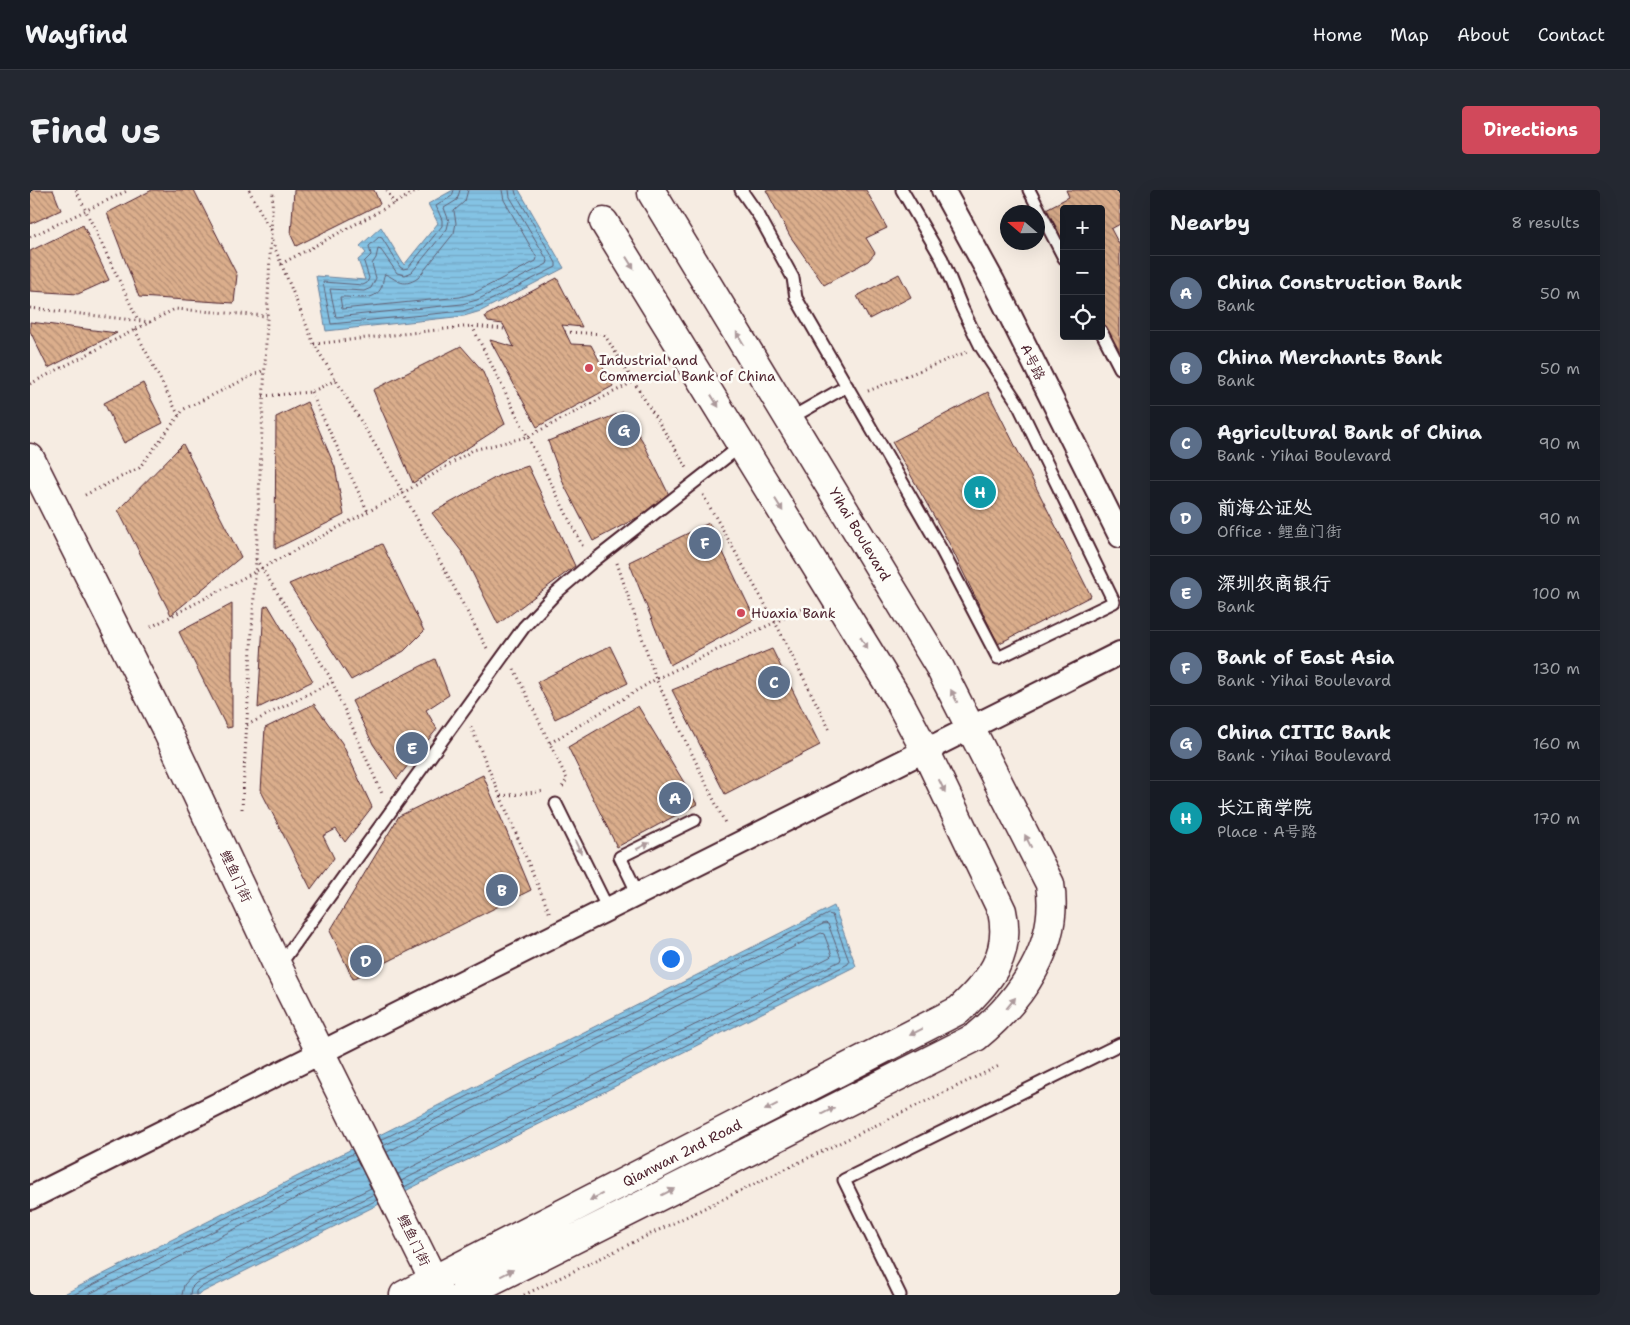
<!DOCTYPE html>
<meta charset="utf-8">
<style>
body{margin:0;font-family:"Shantell Sans","LXGW WenKai TC",sans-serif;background:#242831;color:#f1f3f6}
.controls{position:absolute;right:15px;top:15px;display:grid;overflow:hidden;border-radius:5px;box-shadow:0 5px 20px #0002}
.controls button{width:45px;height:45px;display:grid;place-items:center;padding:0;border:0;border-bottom:1px solid #363941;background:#171b24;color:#f1f3f6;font:25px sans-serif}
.compass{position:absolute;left:970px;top:15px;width:45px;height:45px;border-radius:50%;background:#171b24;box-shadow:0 5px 20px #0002;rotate:290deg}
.you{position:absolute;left:640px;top:768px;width:18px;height:18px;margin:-12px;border:4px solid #fff;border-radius:50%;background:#1a73e8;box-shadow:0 0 0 8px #1a73e833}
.badge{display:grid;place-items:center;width:32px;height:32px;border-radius:50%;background:#d1495b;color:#fff;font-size:16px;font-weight:700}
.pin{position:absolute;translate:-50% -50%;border:2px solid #fff;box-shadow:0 1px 5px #0006}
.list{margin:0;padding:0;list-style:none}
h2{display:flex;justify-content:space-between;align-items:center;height:65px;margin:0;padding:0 20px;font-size:21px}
h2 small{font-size:16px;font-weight:400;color:#9ea1a6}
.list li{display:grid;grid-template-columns:32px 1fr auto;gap:15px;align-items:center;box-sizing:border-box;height:75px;padding:0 20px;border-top:1px solid #363941}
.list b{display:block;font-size:19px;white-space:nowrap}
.list p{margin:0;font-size:16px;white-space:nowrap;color:#9ea1a6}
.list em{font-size:16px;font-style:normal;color:#9ea1a6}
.icon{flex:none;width:28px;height:28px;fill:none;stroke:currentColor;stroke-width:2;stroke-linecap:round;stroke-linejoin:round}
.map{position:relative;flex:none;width:1090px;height:1105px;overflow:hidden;border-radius:5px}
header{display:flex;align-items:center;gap:30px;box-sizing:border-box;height:70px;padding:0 25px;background:#171b24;border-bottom:1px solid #363941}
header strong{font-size:24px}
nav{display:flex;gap:28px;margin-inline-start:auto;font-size:18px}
.intro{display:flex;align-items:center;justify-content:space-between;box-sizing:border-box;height:120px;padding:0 30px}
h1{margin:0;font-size:35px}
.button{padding:12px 22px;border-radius:5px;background:#d1495b;color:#fff;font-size:18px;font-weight:700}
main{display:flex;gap:30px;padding:0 30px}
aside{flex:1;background:#171b24;border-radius:5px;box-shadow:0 5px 20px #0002}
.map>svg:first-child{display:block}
</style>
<header>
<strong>Wayfind</strong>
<nav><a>Home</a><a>Map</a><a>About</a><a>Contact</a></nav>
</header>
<div class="intro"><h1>Find us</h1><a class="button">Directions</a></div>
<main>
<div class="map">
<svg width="1090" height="1105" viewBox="0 0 1090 1105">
<defs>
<pattern id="water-rules" width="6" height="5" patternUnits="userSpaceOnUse" patternTransform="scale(1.25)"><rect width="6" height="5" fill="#84c3e4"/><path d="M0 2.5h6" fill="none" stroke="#74a7c4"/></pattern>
<pattern id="building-back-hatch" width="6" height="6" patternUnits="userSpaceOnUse" patternTransform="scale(1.25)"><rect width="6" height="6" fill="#dbae8c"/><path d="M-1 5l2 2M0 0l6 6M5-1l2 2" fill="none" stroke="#b48d73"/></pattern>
</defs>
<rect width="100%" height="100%" fill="#f6ece2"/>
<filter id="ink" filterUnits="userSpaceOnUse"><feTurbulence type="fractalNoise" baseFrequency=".02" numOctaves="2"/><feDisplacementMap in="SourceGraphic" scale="10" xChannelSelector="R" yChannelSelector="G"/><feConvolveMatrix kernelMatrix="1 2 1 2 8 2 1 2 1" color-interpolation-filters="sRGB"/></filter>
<g filter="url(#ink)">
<path fill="url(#water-rules)" stroke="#6d819a" d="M 423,0 L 489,0 L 534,78 L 451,121 L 434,126 L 296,141 L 286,86 L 335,90 L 328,70 L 336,63 L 330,56 L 351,37 L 374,75 L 408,33 L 398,14 Z
M 804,716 L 826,776 L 167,1105 L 32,1105 Z"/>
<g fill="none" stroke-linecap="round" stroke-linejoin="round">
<path stroke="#616175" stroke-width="1" d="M 424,0 L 422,6 L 406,16 L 412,30 L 412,36 L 378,78 L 373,79 L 370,77 L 352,48 L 349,47 L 339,56 L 341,65 L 334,72 L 339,88 L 337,93 L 333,95 L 293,92 L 301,134 L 433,121 L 449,116 L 526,77 L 526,73 L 486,4 L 485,0
M 430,0 L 427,10 L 414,18 L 419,31 L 417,39 L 382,82 L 375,85 L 367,83 L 351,60 L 348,59 L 346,68 L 342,74 L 346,88 L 341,98 L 334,101 L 300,99 L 306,127 L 432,114 L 447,110 L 517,74 L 518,71 L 480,7 L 479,0
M 438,0 L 435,11 L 424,21 L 426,33 L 424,43 L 388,88 C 372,99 367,89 355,84 C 353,87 353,92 352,96 C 345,114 324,106 310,107 L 312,119 L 430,107 L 444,103 L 506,71 L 507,68 L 474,10 L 472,0
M 351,950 L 798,724 L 802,725 L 819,771 L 818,774 L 374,997
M 353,956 L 795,733 L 798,734 L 811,768 L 810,771 L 371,991
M 357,962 L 791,743 L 794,744 L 802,765 L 800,767 L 368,984
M 43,1105 L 324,963
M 57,1105 L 327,969
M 74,1105 L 330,976
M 152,1105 L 154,1095 L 162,1086 L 341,998
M 160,1105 L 161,1098 L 166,1093 L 344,1004
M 166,1105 L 166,1101 L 169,1098 L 347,1010"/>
</g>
<path fill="url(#building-back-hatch)" stroke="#4a1f2b" d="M 0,0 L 23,0 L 31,20 L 0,34 Z
M 122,0 L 164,0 L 207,85 L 204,113 L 109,107 L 77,23 Z
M 264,0 L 344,0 L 350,14 L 266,56 L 261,45 Z
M 736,0 L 836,0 L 857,38 L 836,48 L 845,63 L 838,71 L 794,95 L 760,46 Z
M 1036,0 L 1090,0 L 1090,34 L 1081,39 L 1090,56 L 1090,162 L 1089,163 L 1071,128 L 1071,19 L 1034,19 L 1034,53 L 1016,19 L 1039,7 Z
M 53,35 L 79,90 L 48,104 L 0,101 L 0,61 Z
M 869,84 L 881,107 L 839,129 L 827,106 Z
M 527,88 L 552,137 L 532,135 L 541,154 L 561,155 L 583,196 L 507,237 L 460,150 L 484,157 L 473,134 L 458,132 L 455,126 Z
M 0,132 L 87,143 L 18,178 L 0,141 Z
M 431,156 L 452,180 L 475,234 L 383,293 L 343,200 Z
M 113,193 L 133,233 L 94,253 L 74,213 Z
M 958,202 L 1061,406 L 968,454 L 919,353 L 862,252 Z
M 277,212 L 305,277 L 314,325 L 245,359 L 246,227 Z
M 593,222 L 612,250 L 639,305 L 614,324 L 563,351 L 534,295 L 518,251 Z
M 153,254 L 211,367 L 141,425 L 88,320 Z
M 498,276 L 545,376 L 468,434 L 432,362 L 402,323 L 470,285 Z
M 679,333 L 725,429 L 640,475 L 599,372 Z
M 352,354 L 394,441 L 374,461 L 321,490 L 259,394 Z
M 202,414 L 202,537 L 197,538 L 149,442 Z
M 238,415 L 283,491 L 228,518 L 234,417 Z
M 580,456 L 598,493 L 525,529 L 507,492 Z
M 742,459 L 790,555 L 695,604 L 642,500 Z
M 405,469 L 419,505 L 396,520 L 407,539 L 367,589 L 343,554 L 322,511 Z
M 284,514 L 312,553 L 342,617 L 315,652 L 306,639 L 293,646 L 304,668 L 281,699 L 231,601 L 235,538 Z
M 608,516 L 667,614 L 587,657 L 538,557 Z
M 453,585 L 501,700 L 323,789 L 300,741 L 369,626 Z"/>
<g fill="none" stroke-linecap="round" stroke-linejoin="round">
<defs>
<path id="lane" d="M 711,0 L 729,26 L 763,88 L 766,108 L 912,361 L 968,468 L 1084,412 L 987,212 L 951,157 L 932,118 L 912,69 L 872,0
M 999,0 L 1034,68
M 1071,141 L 1090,178
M 759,229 L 817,196
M 526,614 L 578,719
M 608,704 L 590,667 L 665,630
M 249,776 L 494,437 L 526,403 L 561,373 L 712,255
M 870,1105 L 814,990 L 1090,854"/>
<path id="street" d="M 913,0 L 963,91 L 1090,346
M 0,1008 L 1090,463"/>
<path id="secondary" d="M 0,268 L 136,539 L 248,777 L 411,1105
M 374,1105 L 929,820 C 959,792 982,765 972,721 L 895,560 L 869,511 L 574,32
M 433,1105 L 946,847 C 991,810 1030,755 1020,694 L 909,476 L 622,3"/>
</defs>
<use href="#lane" stroke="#4a1f2b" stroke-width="15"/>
<use href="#street" stroke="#4a1f2b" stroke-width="26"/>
<use href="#secondary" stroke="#4a1f2b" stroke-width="31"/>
<path stroke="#4a1f2b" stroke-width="3" stroke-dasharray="1 4" stroke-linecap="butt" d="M 46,0 L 108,130
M 219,0 L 241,42
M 357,0 L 364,14
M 0,47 L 99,0
M 242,51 L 284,154 L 361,281 L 458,460
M 251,74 L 389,0
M 0,118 L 120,132
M 442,136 L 554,359
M 105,140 L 149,226
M 535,142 L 574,144 L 657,278
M 284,154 L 442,136 L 475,139
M 0,194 L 145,119 L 237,126
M 838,201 L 937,162
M 281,202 L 338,322
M 233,206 L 281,202 L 306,190
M 55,305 L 109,278 L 154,219 L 234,180
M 673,305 L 745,432 L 800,540
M 226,369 L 300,487 L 353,606
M 587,373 L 626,489 L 696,635
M 121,437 L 373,303 L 443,260 L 497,247 L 603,192
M 484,479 L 537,589 L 531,599
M 217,535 L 302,492
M 441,537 L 520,724
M 520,553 L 626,489 L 779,416
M 471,606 L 515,601
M 212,619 L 226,369 L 243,0
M 494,1105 L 969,876"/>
<use href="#lane" stroke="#fdfcf7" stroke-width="11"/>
<use href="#street" stroke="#fdfcf7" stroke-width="22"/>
<use href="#secondary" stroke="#fdfcf7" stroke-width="28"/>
</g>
<defs><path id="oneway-solid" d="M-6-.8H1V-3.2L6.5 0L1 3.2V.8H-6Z" transform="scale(1.25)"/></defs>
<g fill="#ac999b">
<use href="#oneway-solid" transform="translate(600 73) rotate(58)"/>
<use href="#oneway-solid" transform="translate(710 148) rotate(-121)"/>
<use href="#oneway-solid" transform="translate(685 211) rotate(58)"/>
<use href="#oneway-solid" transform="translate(749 315) rotate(58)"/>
<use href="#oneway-solid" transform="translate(834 453) rotate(59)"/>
<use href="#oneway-solid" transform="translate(924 506) rotate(-117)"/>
<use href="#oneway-solid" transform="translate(912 596) rotate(64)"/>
<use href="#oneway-solid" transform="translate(998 651) rotate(-117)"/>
<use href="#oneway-solid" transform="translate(613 656) rotate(-26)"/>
<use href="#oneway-solid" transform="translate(548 657) rotate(64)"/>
<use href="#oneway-solid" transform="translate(981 813) rotate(-51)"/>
<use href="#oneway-solid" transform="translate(886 842) rotate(153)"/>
<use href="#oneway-solid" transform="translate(741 917) rotate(153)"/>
<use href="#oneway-solid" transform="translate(798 921) rotate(-27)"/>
<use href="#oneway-solid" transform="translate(638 1002) rotate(-27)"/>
<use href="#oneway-solid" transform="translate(566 1007) rotate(153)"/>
<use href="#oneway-solid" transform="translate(477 1083) rotate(-27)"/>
</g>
</g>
<g fill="#d1495b" stroke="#fdfcf7" stroke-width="2">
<circle cx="559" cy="178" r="5"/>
<circle cx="711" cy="423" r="5"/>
</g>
<g text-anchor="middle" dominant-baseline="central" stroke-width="5" stroke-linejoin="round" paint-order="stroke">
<g font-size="14" fill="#4a1f2b" stroke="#fdfcf7" text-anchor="start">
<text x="569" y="170">Industrial and<tspan x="569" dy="16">Commercial Bank of China</tspan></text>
<text x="721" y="423">Huaxia Bank</text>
</g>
<g font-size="14" fill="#4a1f2b" stroke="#fdfcf7">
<text transform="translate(1003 172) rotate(64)">A号路</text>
<text transform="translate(830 344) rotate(59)">Yihai Boulevard</text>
<text transform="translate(206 686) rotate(65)">鲤鱼门街</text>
<text transform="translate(652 963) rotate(-27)">Qianwan 2nd Road</text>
<text transform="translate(384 1050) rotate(64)">鲤鱼门街</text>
</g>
</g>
</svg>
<div class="controls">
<button>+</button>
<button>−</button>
<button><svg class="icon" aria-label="locate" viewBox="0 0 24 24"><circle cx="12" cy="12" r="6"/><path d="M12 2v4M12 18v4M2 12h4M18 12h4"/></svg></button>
</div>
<svg class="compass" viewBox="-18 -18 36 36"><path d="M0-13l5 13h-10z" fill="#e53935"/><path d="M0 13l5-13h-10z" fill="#9ea1a6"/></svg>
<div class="you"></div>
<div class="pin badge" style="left:645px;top:608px;background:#5c6f8a">A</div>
<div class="pin badge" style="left:472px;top:700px;background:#5c6f8a">B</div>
<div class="pin badge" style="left:744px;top:492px;background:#5c6f8a">C</div>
<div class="pin badge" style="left:336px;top:771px;background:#5c6f8a">D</div>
<div class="pin badge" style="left:382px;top:558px;background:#5c6f8a">E</div>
<div class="pin badge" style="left:675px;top:353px;background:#5c6f8a">F</div>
<div class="pin badge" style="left:594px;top:240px;background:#5c6f8a">G</div>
<div class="pin badge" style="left:950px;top:302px;background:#0f9aa8">H</div>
</div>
<aside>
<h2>Nearby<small>8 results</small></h2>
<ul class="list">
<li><span class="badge" style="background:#5c6f8a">A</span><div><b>China Construction Bank</b><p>Bank</p></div><em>50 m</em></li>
<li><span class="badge" style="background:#5c6f8a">B</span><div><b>China Merchants Bank</b><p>Bank</p></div><em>50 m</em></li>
<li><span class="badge" style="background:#5c6f8a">C</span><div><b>Agricultural Bank of China</b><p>Bank · Yihai Boulevard</p></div><em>90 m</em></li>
<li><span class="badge" style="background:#5c6f8a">D</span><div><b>前海公证处</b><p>Office · 鲤鱼门街</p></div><em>90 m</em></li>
<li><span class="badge" style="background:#5c6f8a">E</span><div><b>深圳农商银行</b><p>Bank</p></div><em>100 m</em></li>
<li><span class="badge" style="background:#5c6f8a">F</span><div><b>Bank of East Asia</b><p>Bank · Yihai Boulevard</p></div><em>130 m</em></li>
<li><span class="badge" style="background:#5c6f8a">G</span><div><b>China CITIC Bank</b><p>Bank · Yihai Boulevard</p></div><em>160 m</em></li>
<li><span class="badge" style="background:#0f9aa8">H</span><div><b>长江商学院</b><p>Place · A号路</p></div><em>170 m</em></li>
</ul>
</aside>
</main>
